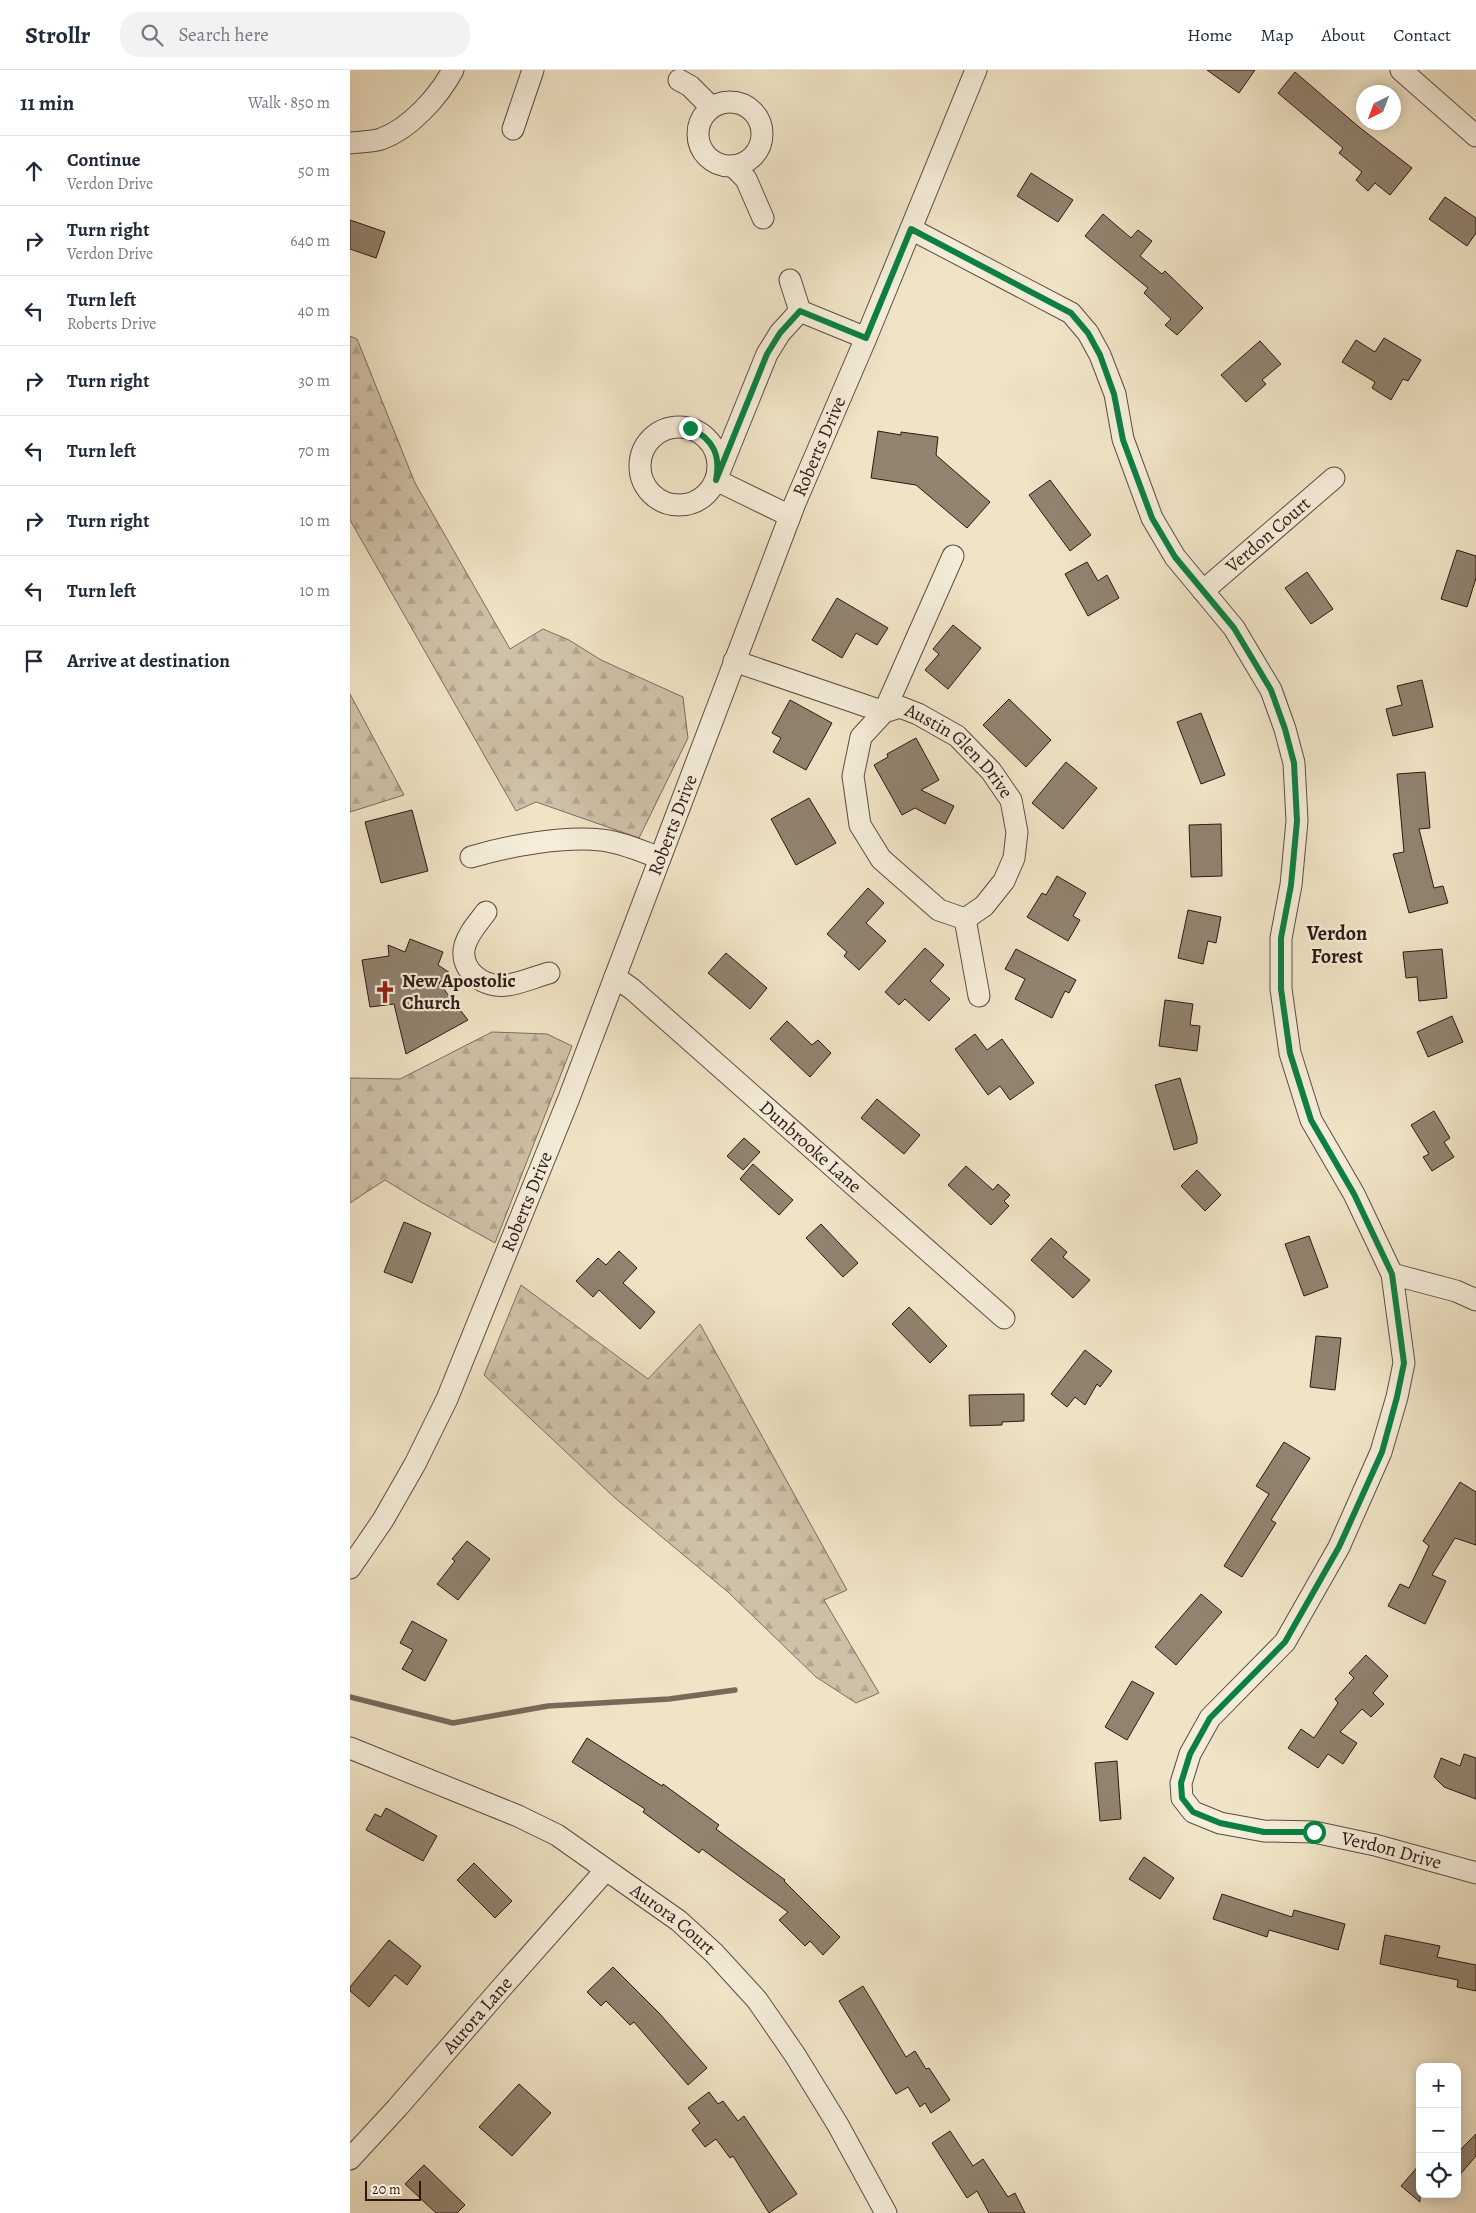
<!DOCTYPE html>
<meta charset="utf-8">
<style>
body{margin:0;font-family:Alegreya,serif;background:#f2f2f3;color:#1f2937}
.controls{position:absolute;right:15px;bottom:15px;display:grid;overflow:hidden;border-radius:10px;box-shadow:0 2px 12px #0003}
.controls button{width:45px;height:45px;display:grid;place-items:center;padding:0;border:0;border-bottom:1px solid #e0e1e3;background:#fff;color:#1f2937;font:25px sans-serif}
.compass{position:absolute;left:1006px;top:15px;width:45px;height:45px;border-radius:50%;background:#fff;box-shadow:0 2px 12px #0003;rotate:222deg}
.scale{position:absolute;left:15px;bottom:12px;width:56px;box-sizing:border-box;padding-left:5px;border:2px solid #2b1913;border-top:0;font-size:14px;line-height:18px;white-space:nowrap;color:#2b1913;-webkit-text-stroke:4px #f5edda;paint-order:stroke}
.stop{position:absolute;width:15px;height:15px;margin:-11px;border:4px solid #0b8043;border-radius:50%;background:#fff}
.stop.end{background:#0b8043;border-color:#fff;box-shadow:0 1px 5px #0008}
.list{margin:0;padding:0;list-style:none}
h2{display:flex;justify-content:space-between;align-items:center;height:65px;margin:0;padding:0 20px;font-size:21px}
h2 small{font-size:16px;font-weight:400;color:#747a83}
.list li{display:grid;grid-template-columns:32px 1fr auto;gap:15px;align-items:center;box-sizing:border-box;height:70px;padding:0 20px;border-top:1px solid #e0e1e3}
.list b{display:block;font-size:19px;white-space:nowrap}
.list p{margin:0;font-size:16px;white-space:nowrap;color:#747a83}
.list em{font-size:16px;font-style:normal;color:#747a83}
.icon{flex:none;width:28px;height:28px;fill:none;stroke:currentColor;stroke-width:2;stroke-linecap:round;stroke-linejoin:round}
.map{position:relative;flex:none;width:1126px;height:2143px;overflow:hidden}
header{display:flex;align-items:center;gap:30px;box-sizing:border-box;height:70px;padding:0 25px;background:#fff;border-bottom:1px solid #e0e1e3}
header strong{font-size:24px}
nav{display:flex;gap:28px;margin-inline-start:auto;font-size:18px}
.search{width:350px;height:45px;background:#f2f2f3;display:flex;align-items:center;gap:12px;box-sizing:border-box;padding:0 18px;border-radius:20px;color:#747a83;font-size:19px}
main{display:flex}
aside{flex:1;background:#fff}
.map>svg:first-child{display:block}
</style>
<header>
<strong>Strollr</strong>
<div class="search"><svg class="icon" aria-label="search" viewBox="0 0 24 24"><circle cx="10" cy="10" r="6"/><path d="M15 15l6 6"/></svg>Search here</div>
<nav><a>Home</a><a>Map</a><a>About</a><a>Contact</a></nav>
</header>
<main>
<aside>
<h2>11 min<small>Walk · 850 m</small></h2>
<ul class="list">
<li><svg class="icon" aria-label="ahead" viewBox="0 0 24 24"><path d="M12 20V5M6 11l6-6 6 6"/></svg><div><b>Continue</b><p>Verdon Drive</p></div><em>50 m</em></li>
<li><svg class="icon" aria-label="right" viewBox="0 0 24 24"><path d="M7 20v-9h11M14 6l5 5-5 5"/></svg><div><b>Turn right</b><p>Verdon Drive</p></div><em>640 m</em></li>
<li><svg class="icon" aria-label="left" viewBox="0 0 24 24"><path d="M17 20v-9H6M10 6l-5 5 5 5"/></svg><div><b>Turn left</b><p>Roberts Drive</p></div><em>40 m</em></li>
<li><svg class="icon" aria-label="right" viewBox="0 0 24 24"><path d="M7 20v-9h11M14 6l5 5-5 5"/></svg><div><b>Turn right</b></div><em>30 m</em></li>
<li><svg class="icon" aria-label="left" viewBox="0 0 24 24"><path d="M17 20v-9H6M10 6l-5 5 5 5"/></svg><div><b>Turn left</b></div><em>70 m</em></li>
<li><svg class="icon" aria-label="right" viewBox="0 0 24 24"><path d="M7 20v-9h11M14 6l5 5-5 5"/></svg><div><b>Turn right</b></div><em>10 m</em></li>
<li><svg class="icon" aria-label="left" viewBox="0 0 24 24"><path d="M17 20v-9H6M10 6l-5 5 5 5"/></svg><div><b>Turn left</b></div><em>10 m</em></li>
<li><svg class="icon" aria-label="arrive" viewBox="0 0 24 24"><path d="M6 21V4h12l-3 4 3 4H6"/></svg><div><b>Arrive at destination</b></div></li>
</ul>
</aside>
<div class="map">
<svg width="1126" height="2143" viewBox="0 0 1126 2143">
<defs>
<pattern id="forest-firs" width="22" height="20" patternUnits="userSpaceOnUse" patternTransform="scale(1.25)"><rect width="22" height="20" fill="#cfc1a8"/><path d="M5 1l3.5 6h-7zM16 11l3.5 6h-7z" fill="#b2a590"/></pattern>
</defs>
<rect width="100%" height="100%" fill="#f0e4c6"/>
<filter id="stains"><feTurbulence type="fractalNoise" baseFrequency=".004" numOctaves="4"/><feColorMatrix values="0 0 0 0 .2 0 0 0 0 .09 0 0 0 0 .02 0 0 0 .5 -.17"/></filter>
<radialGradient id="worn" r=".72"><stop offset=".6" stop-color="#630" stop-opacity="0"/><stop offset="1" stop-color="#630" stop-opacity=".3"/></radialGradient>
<path fill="url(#forest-firs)" stroke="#7d6d5e" d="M 0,266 L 7,269 L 65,413 L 160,579 L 193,559 L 219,570 L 251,590 L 333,627 L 338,668 L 289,768 L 186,732 L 166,741 L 0,450 Z
M 0,624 L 54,725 L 0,742 Z
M 142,962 L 197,964 L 222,976 L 145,1173 L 71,1132 L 35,1110 L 0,1133 L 0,1008 L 50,1009 Z
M 171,1215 L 298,1309 L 350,1254 L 497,1520 L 474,1530 L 529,1623 L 506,1633 L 466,1607 L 378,1522 L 265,1428 L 134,1305 Z"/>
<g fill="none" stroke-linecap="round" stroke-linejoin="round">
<path stroke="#79695a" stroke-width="5.5" d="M 0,1627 L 103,1653 L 198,1636 L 319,1629 L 385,1620"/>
</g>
<path fill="#918370" stroke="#2b1913" d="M 857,0 L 905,0 L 889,23 Z
M 945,2 L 1009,57 L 1062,98 L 1040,125 L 1025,113 L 1018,121 L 1006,110 L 1012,102 L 989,83 L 993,78 L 928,23 Z
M 681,103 L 723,130 L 708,152 L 667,126 Z
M 1095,127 L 1126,148 L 1126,163 L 1117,176 L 1079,149 Z
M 753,144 L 781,168 L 788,160 L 802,171 L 790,186 L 812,204 L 815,201 L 853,238 L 827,265 L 815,255 L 821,249 L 794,223 L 798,218 L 735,166 Z
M 0,150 L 35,162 L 26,188 L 0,179 Z
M 1034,268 L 1071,290 L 1058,311 L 1053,309 L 1041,330 L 1022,318 L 1025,312 L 992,292 L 1006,270 L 1025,282 Z
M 910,271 L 931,294 L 912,310 L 916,314 L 896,332 L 871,305 Z
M 528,361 L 551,365 L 551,362 L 588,367 L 586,385 L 640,432 L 617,458 L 566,415 L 521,408 Z
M 700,410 L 741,465 L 720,481 L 679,425 Z
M 1107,480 L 1126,486 L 1126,508 L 1117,537 L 1091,529 Z
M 737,492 L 748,511 L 757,505 L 769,528 L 738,546 L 715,504 Z
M 957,502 L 983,539 L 961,554 L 935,518 Z
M 487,528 L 538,558 L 527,575 L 506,563 L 492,588 L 462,570 Z
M 603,555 L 631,578 L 598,619 L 575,600 L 589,584 L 583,579 Z
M 1072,610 L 1083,657 L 1043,666 L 1036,639 L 1052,635 L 1047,616 Z
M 659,629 L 701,670 L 676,697 L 633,655 Z
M 440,630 L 482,653 L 456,700 L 423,682 L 431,668 L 422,663 Z
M 851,643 L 875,705 L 851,714 L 827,652 Z
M 566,668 L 589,710 L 571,720 L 604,736 L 595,754 L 565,738 L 552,745 L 524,695 L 538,687 L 537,684 Z
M 716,692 L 747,718 L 713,759 L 682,733 Z
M 1075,702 L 1080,758 L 1069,759 L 1084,818 L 1093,816 L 1098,833 L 1059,843 L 1043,784 L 1054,782 L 1047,704 Z
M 459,728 L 486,773 L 446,795 L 421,749 Z
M 62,740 L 78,801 L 31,813 L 15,752 Z
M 871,754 L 872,806 L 841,807 L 839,755 Z
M 707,806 L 736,823 L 723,846 L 730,850 L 718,871 L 677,847 L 692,823 L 696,825 Z
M 518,818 L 534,833 L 516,853 L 536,871 L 509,900 L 494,886 L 497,882 L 477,864 Z
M 838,840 L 871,847 L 866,873 L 858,871 L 853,894 L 828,888 Z
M 60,869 L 93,882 L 88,895 L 100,903 L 89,913 L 118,950 L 56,984 L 44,934 L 20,937 L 12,890 L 39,886 L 38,875 L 55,882 Z
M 575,878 L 594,895 L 580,911 L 600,929 L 579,951 L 555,929 L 549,935 L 535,922 Z
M 666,879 L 726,910 L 719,923 L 715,921 L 702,948 L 665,929 L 675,909 L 655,899 Z
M 1092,879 L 1097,928 L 1069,931 L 1067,907 L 1056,908 L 1053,882 Z
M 376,883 L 417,918 L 400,939 L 358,903 Z
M 815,930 L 843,934 L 840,955 L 850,956 L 847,981 L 809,976 Z
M 1102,946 L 1113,972 L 1078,987 L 1067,962 Z
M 437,951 L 462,975 L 468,970 L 481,983 L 460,1007 L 420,969 Z
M 625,964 L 637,980 L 652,969 L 684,1013 L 660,1030 L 650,1016 L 638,1025 L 605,979 Z
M 830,1008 L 847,1067 L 847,1073 L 824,1080 L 805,1015 Z
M 527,1029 L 570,1065 L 554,1084 L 511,1048 Z
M 1084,1041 L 1100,1068 L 1094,1072 L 1104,1087 L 1082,1101 L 1073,1087 L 1079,1084 L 1061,1055 Z
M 394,1068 L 410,1082 L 393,1100 L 377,1086 Z
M 403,1094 L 443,1130 L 429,1145 L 390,1109 Z
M 616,1096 L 643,1120 L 648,1114 L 660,1125 L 654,1131 L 659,1136 L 641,1155 L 598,1115 Z
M 847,1100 L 871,1125 L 855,1141 L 831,1116 Z
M 54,1152 L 81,1163 L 62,1213 L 34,1202 Z
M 471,1154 L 508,1193 L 493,1207 L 456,1168 Z
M 959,1166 L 978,1217 L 954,1226 L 935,1174 Z
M 701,1168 L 717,1182 L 713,1187 L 740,1210 L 723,1228 L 681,1190 Z
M 269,1181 L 287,1198 L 273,1213 L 305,1242 L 290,1259 L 249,1220 L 243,1227 L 226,1211 L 248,1188 L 256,1195 Z
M 559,1237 L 597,1276 L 580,1293 L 542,1254 Z
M 966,1266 L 991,1268 L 985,1320 L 960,1317 Z
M 735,1280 L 762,1301 L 750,1317 L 747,1314 L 735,1335 L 725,1327 L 717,1337 L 701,1324 Z
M 674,1324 L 674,1351 L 652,1352 L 652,1355 L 620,1356 L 619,1325 Z
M 934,1372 L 960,1388 L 921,1450 L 926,1453 L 892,1507 L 874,1496 L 919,1424 L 906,1416 Z
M 1110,1412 L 1126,1422 L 1126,1475 L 1105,1468 L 1082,1505 L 1096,1511 L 1075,1554 L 1038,1536 L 1050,1514 L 1059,1518 L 1079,1476 L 1073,1471 Z
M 117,1471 L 140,1489 L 108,1530 L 87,1514 L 105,1491 L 102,1489 Z
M 851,1524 L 872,1542 L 826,1595 L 805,1577 Z
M 62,1551 L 97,1570 L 75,1611 L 52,1599 L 63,1580 L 50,1573 Z
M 1016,1585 L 1038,1606 L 1023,1623 L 1034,1634 L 1021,1647 L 1012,1639 L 990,1662 L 1007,1673 L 993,1694 L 978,1684 L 968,1698 L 938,1678 L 951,1659 L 964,1668 L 988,1633 L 985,1629 L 1004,1608 L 999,1603 Z
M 782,1611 L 804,1623 L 777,1670 L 755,1657 Z
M 237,1668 L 312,1716 L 313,1714 L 369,1755 L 366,1759 L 435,1810 L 434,1811 L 490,1867 L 473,1885 L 460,1871 L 455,1876 L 429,1850 L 438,1842 L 352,1779 L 349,1783 L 293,1742 L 295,1739 L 222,1692 Z
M 1114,1684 L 1126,1688 L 1126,1729 L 1094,1717 L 1084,1707 L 1091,1688 L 1110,1696 Z
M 767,1691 L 771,1749 L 750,1751 L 745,1693 Z
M 36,1738 L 87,1766 L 73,1791 L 16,1760 L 25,1744 L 31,1747 Z
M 794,1787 L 824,1808 L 810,1829 L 779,1809 Z
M 124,1793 L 162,1831 L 145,1848 L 107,1810 Z
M 872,1824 L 942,1847 L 944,1840 L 995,1854 L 988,1880 L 919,1860 L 917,1867 L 863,1849 Z
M 1035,1865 L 1090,1876 L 1087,1887 L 1126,1895 L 1126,1921 L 1107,1917 L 1108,1910 L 1030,1894 Z
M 39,1870 L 71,1896 L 57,1915 L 45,1905 L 19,1937 L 0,1921 L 0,1917 Z
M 263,1897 L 310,1944 L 357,1998 L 338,2015 L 284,1952 L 280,1955 L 256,1931 L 251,1936 L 237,1922 Z
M 513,1916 L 556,1987 L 565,1981 L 576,1999 L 579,1998 L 600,2030 L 581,2043 L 575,2033 L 570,2037 L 558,2017 L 546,2024 L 489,1931 Z
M 169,2014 L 201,2043 L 162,2086 L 129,2057 Z
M 359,2022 L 368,2034 L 373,2031 L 388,2051 L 394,2046 L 447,2124 L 419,2143 L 383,2086 L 380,2088 L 366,2069 L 355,2077 L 342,2060 L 350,2053 L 338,2038 Z
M 600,2061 L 623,2096 L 633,2089 L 658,2127 L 665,2123 L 675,2143 L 639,2143 L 627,2121 L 617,2128 L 582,2073 Z
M 1126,2064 L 1126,2086 L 1107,2108 L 1107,2083 Z
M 1070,2094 L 1070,2132 L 1051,2116 Z
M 74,2095 L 115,2135 L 107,2143 L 86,2143 L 55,2114 Z"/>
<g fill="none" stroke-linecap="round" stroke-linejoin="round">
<defs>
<g id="minor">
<path d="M 1051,0 L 1126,66"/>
<path d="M 329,10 L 340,16 L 361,37"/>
<circle cx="380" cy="64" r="32"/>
<path d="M 163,59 L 183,0"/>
<path d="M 0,73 C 10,72 21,72 31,69 C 60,59 89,26 103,0"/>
<path d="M 383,96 L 396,109 L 413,148"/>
<path id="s1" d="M 561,159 L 721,243 L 738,263 L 750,285 L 765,324 L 773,369 L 802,448 L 825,487 L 884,558 L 921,620 L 935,659 L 944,693 L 947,751 L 941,815 L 931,868 L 931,919 L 940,983 L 961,1050 L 1004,1124 L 1042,1204 L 1054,1293 L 1047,1327 L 1031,1382 L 989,1477 L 935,1572 L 860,1648 L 840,1684 L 831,1713 L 832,1728 L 843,1742 L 870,1753 L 914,1761 L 964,1762 L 1025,1775 L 1126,1803"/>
<path d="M 440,210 L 450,241 L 516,268"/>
<circle cx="329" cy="396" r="39"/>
<path d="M 440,446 L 366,410 L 417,284 L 430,263 L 450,241"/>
<path id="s2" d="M 853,521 L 984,408"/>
<path id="s3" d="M 384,591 L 534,642 L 550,637 L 568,644 L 607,666 L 641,701 L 661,730 L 667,762 L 664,788 L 654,811 L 634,836 L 615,849 L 589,840 L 531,789 L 510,755 L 503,706 L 511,667 L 534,642 L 603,486"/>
<path d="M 121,787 C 158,776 212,766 251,770 C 271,772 291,781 310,788"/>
<path d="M 136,842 C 128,853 119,862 115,875 C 108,900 134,919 158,915 C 171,913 185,907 199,903"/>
<path d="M 615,849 L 629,926"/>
<path id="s4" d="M 265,907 L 282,919 L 654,1248"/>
<path d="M 1042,1204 L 1106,1221 L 1126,1230"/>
<path id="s5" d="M 0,1498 L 33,1450 L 65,1394 L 97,1329 L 219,1028 L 445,433 L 516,268 L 626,0"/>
<path id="s6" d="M 0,1678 L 168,1746 L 207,1765 L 329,1851 L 364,1883 L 407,1930 L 445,1985 L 488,2055 L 536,2143"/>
<path id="s7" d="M 0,2089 L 47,2038 L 146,1924 L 255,1801"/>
</g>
</defs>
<use href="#minor" stroke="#5c4c40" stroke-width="23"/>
<use href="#minor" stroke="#f5edda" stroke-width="21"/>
</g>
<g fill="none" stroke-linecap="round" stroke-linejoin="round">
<path stroke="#0b8043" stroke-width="6" d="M 340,358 C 363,369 371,385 366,410 L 417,284 L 430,263 L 450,241 L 516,268 L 561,159 L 721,243 L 738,263 L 750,285 L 764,324 L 773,370 L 802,448 L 825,487 L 884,558 L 921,620 L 935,659 L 944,693 L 947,751 L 941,815 L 931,868 L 931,919 L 940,983 L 961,1050 L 1004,1124 L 1042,1204 L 1054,1293 L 1047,1327 L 1032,1382 L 989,1477 L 935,1572 L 860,1648 L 840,1684 L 831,1713 L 832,1728 L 843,1742 L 870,1753 L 914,1762 L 964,1762"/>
</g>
<defs>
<symbol id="church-bare" viewBox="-9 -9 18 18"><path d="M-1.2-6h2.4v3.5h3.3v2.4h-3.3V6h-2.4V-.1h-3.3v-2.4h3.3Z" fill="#8f2418" stroke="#f5edda" stroke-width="2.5" paint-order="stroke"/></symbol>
</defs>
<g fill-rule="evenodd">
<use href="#church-bare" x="19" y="906" width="32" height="32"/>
</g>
<g text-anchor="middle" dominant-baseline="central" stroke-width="4.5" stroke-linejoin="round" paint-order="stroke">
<g font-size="19" fill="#2b1913" stroke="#f5edda">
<text stroke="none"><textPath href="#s5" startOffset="1218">Roberts Drive</textPath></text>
<text stroke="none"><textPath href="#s2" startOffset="86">Verdon Court</textPath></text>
<text stroke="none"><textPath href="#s3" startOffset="250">Austin Glen Drive</textPath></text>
<text stroke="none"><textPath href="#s5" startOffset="812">Roberts Drive</textPath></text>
<text stroke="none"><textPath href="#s4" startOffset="259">Dunbrooke Lane</textPath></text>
<text stroke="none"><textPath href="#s5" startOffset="408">Roberts Drive</textPath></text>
<text stroke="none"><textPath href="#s1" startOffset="2036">Verdon Drive</textPath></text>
<text stroke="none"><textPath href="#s6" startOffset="368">Aurora Court</textPath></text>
<text stroke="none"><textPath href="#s7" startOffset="192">Aurora Lane</textPath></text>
</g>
<g font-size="19" font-weight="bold" fill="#2b1913" stroke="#f5edda" text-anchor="start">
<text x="52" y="911">New Apostolic<tspan x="52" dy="22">Church</tspan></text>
</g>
<g font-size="20" font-weight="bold" fill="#2b1913" stroke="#f5edda">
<text x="987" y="863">Verdon<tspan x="987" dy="23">Forest</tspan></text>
</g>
</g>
<rect width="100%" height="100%" filter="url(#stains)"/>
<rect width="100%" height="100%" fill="url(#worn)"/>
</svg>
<div class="controls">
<button>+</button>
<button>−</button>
<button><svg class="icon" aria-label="locate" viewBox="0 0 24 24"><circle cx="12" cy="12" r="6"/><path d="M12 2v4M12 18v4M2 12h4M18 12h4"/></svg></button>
</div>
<svg class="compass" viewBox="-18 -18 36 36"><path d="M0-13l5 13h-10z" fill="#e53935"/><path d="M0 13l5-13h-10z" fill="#747a83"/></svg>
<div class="scale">20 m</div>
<div class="stop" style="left:964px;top:1762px"></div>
<div class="stop end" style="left:340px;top:358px"></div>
</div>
</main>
